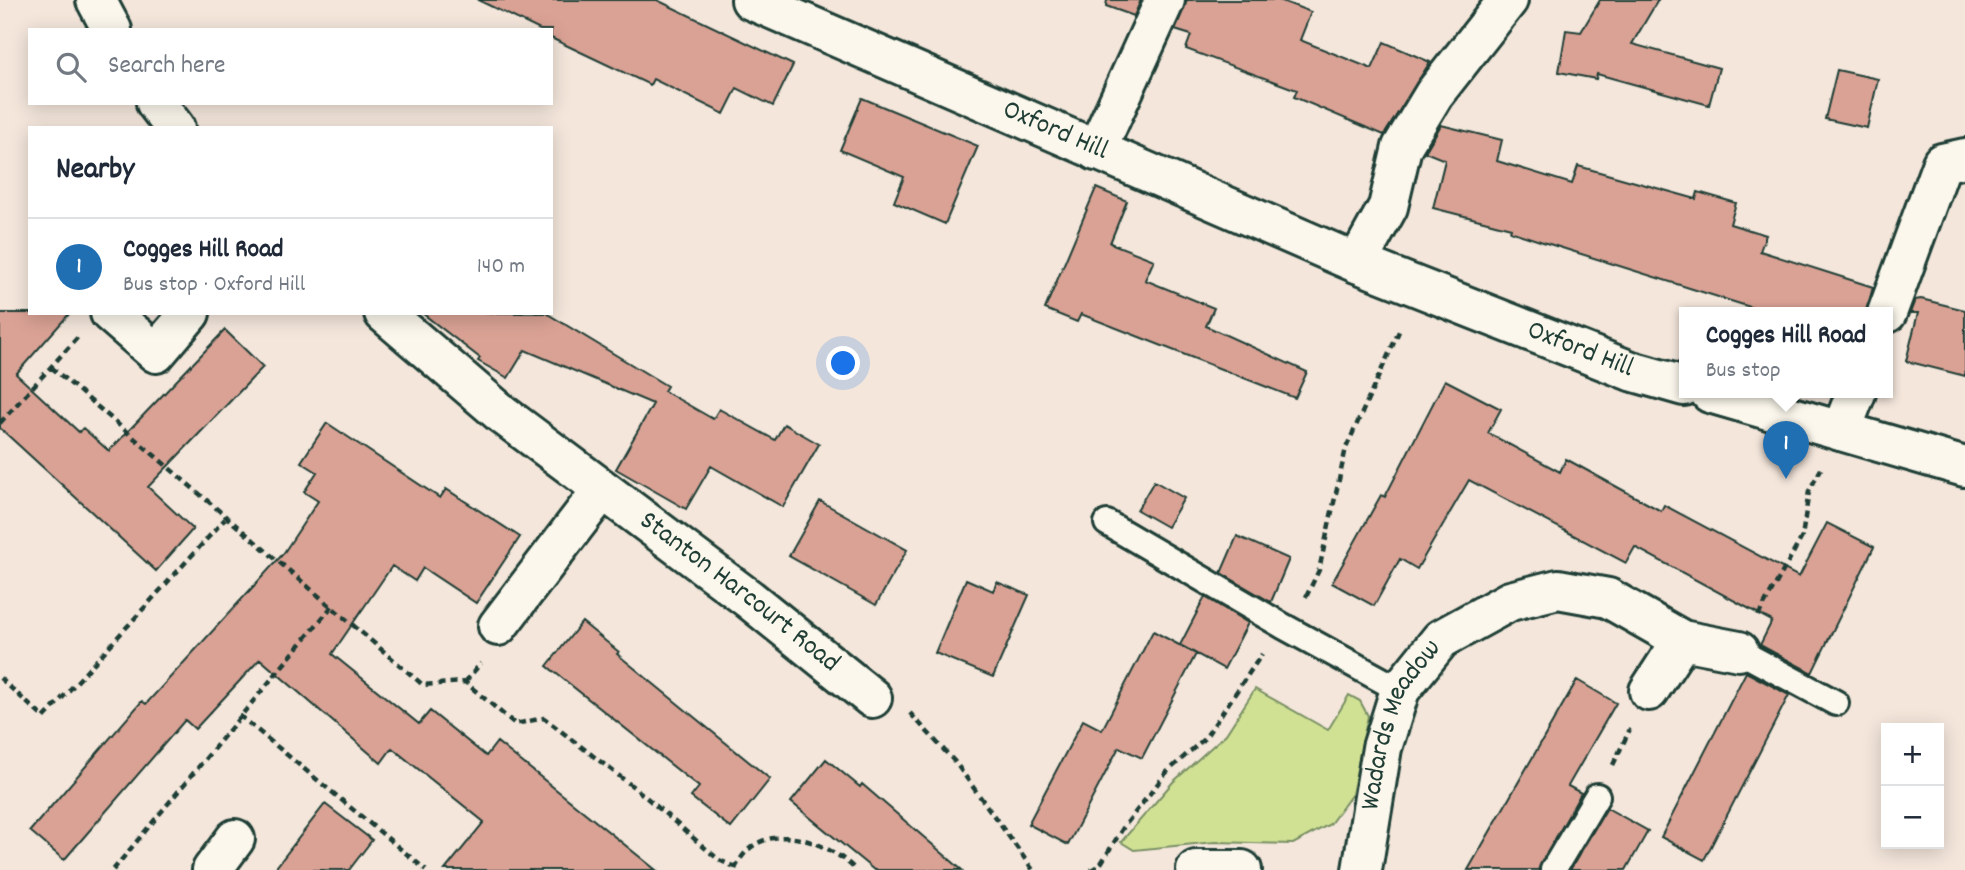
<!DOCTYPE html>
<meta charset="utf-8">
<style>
body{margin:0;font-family:Dekko,sans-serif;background:#f2f2f3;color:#1f2937}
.controls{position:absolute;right:21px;bottom:21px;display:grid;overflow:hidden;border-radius:0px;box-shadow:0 4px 18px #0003}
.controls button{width:63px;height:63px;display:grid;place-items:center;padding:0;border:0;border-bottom:2px solid #e0e1e3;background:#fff;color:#1f2937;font:35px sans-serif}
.you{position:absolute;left:844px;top:364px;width:24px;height:24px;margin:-18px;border:5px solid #fff;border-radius:50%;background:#1a73e8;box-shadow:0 0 0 10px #1a73e833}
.badge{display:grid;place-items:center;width:46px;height:46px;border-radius:50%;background:#1f6fb2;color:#fff;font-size:23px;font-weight:700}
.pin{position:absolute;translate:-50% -58px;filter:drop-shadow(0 2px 4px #0008)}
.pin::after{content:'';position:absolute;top:37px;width:24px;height:21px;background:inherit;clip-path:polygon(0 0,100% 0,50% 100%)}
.popup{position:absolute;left:1679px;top:307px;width:214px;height:91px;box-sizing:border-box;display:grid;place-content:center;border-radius:0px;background:#fff;filter:drop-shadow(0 2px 5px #0005);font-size:23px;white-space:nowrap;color:#747a83}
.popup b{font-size:26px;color:#1f2937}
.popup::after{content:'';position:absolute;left:50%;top:100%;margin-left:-14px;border:14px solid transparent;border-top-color:#fff}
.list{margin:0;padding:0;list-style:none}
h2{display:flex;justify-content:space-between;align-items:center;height:91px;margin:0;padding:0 28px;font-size:30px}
h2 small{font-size:23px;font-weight:400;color:#747a83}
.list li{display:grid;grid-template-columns:46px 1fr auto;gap:21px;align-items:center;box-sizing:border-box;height:98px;padding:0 28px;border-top:2px solid #e0e1e3}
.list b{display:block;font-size:26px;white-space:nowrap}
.list p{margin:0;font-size:23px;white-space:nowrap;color:#747a83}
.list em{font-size:23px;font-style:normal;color:#747a83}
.icon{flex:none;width:38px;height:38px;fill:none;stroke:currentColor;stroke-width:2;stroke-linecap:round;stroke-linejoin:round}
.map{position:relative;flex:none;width:1965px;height:870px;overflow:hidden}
.search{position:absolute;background:#fff;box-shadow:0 4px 18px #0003;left:28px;top:28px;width:525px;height:77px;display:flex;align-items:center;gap:18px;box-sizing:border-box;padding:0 24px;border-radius:0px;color:#747a83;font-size:26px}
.panel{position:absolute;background:#fff;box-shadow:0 4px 18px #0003;left:28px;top:126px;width:525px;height:189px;border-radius:0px}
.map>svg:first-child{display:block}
</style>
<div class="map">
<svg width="1965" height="870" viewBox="0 0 1965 870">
<rect width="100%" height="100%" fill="#f4e6db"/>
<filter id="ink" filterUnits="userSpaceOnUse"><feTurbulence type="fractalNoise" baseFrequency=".0143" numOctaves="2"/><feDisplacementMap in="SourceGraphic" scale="14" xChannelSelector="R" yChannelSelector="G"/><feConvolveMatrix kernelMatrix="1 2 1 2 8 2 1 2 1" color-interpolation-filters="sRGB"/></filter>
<g filter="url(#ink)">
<path fill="#d1e194" stroke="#788f64" stroke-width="2" d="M 1255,689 L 1328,730 L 1349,695 L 1360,701 L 1368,716 L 1352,794 L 1330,824 L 1293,844 L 1215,842 L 1134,850 L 1121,842 L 1173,782 L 1226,734 Z"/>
<path fill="#daa295" stroke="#1f3d34" stroke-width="2" d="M 478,0 L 657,0 L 793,65 L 773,106 L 737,88 L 724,114 L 653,79 L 650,85 L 551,38 L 551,30 L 540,30 Z
M 1107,0 L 1141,0 L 1134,16 L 1106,6 Z
M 1187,0 L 1279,0 L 1311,12 L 1300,40 L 1372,69 L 1384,42 L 1430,62 L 1384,135 L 1294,97 L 1297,90 L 1186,49 L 1191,35 L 1175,30 Z
M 1600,0 L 1658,0 L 1632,44 L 1719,68 L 1709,105 L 1597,74 L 1596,79 L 1559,72 L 1566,30 L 1581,32 Z
M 1837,70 L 1878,79 L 1867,128 L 1825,119 Z
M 862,98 L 978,146 L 945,224 L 894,202 L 904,177 L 840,150 Z
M 1441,125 L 1502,140 L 1497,161 L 1572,184 L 1578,166 L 1696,199 L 1698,192 L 1736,203 L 1730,224 L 1766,235 L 1760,251 L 1873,287 L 1866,313 L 1769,313 L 1543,242 L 1510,231 L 1511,228 L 1433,208 L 1445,160 L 1425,152 Z
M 1096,188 L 1127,201 L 1110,243 L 1154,260 L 1145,280 L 1214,308 L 1206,326 L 1307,372 L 1295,398 L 1081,314 L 1077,322 L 1045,309 Z
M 1921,299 L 1965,310 L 1965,376 L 1906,361 L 1918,313 L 1910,313 L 1915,300 Z
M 0,313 L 70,313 L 16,374 L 79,432 L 83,428 L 109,451 L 225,330 L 263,367 L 148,487 L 193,529 L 156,571 L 0,428 Z
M 422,313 L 546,313 L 667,386 L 664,391 L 713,419 L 719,409 L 775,440 L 784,424 L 819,444 L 783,507 L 711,466 L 686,509 L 616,469 L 653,404 L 525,350 L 508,378 L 478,361 L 480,358 Z
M 1445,380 L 1501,409 L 1488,433 L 1560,472 L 1566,459 L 1661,511 L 1664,505 L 1799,577 L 1827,523 L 1874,547 L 1812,673 L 1760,645 L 1772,621 L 1635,547 L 1626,563 L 1469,480 L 1417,569 L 1400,559 L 1374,606 L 1332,583 L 1381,495 L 1385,497 Z
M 327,423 L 440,498 L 446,489 L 520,537 L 476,603 L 423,568 L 415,581 L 392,566 L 332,654 L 419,724 L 430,711 L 486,756 L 497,742 L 656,870 L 445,870 L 484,822 L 392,748 L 381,763 L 260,659 L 195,729 L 185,720 L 64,860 L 30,831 L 142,701 L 146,704 L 283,554 L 318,501 L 304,492 L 317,472 L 301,462 Z
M 1154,481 L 1184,498 L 1167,527 L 1137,510 Z
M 820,501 L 907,550 L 876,605 L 789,556 Z
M 1237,536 L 1289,559 L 1271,602 L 1221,573 Z
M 966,579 L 993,591 L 997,582 L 1029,595 L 993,677 L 935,653 Z
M 1205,597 L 1248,623 L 1224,669 L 1180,645 Z
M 582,622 L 619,652 L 617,654 L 770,779 L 731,828 L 691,797 L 699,787 L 547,666 Z
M 1153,631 L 1196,654 L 1142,758 L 1119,747 L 1068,845 L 1028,824 L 1083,720 L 1102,730 Z
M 1746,672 L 1789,695 L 1704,860 L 1661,837 Z
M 1577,680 L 1616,703 L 1568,786 L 1581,793 L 1538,870 L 1468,870 Z
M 826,759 L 860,787 L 862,784 L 962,870 L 874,870 L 791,802 Z
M 325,804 L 372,840 L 349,870 L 274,870 Z
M 1607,808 L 1648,831 L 1626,870 L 1570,870 Z"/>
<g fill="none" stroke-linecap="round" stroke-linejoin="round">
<defs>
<path id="service" d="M 1107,523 L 1283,626 L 1400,690
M 1739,651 L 1836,703
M 1553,870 L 1597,796"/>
<g id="minor">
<path d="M 96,0 L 112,30"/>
<path d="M 156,103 L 175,128"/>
<path d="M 1096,151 L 1165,0"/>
<path d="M 1357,263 L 1388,207 L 1402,147 L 1434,94 L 1508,0"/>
<path d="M 110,313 L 156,353 L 190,313"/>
<path id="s1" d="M 384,313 L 502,414 L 749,599 L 872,698"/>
<path d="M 1887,313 L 1942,163 L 1965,158"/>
<path d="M 1841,431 L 1856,393"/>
<path d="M 498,626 L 602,490"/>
<path d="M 1649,691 L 1682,640"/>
<path d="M 212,870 L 235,839"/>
<path d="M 1196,870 L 1242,870"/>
<path id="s2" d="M 1362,870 L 1382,748 L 1400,690 L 1441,639 L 1510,601 L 1558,589 L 1608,598 L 1682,640 L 1739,651"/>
</g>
<g id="secondary">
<path id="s3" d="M 751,0 L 1357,263 L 1631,371 L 1684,386"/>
<path d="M 1710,393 L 1965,467"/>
</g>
</defs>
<use href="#service" stroke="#1f3d34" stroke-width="30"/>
<use href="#minor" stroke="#1f3d34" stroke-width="44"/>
<use href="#secondary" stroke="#1f3d34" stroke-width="44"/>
<path stroke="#1f3d34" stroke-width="4.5" stroke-dasharray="7 5" stroke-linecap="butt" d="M 51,367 L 423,685 L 465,682 L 515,724 L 544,718 L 640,792 L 719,860 L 735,867
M 0,423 L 78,337
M 1306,597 L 1319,570 L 1346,448 L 1401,327
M 1758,616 L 1802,537 L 1809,491 L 1821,469
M 0,678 L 44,718 L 225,519
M 465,682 L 481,663
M 910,713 L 955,762 L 1033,870
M 239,715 L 426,870
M 1613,765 L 1630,729
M 735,869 C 757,817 824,837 856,870
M 113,870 L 333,605
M 1091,870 L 1100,865 L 1123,828 L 1166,773 L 1205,738 L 1262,654"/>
<use href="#service" stroke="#fbf7ec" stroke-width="24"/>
<use href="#minor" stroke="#fbf7ec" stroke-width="38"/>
<use href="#secondary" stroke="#fbf7ec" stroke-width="38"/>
</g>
</g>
<g text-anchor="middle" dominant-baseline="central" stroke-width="6" stroke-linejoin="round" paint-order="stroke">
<g font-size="28" fill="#1f3d34" stroke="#fbf7ec">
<text stroke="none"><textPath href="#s3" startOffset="331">Oxford Hill</textPath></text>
<text stroke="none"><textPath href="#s3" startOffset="900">Oxford Hill</textPath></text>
<text stroke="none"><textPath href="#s1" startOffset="452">Stanton Harcourt Road</textPath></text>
<text stroke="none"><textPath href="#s2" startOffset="152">Wadards Meadow</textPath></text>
</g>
</g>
</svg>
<div class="controls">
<button>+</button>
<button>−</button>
</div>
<div class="you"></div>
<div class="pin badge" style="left:1786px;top:479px">1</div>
<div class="popup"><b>Cogges Hill Road</b>Bus stop</div>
<div class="search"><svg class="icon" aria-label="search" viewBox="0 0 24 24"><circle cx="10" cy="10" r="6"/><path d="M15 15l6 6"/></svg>Search here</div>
<section class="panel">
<h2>Nearby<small></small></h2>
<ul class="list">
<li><span class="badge">1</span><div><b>Cogges Hill Road</b><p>Bus stop · Oxford Hill</p></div><em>140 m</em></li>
</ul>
</section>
</div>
